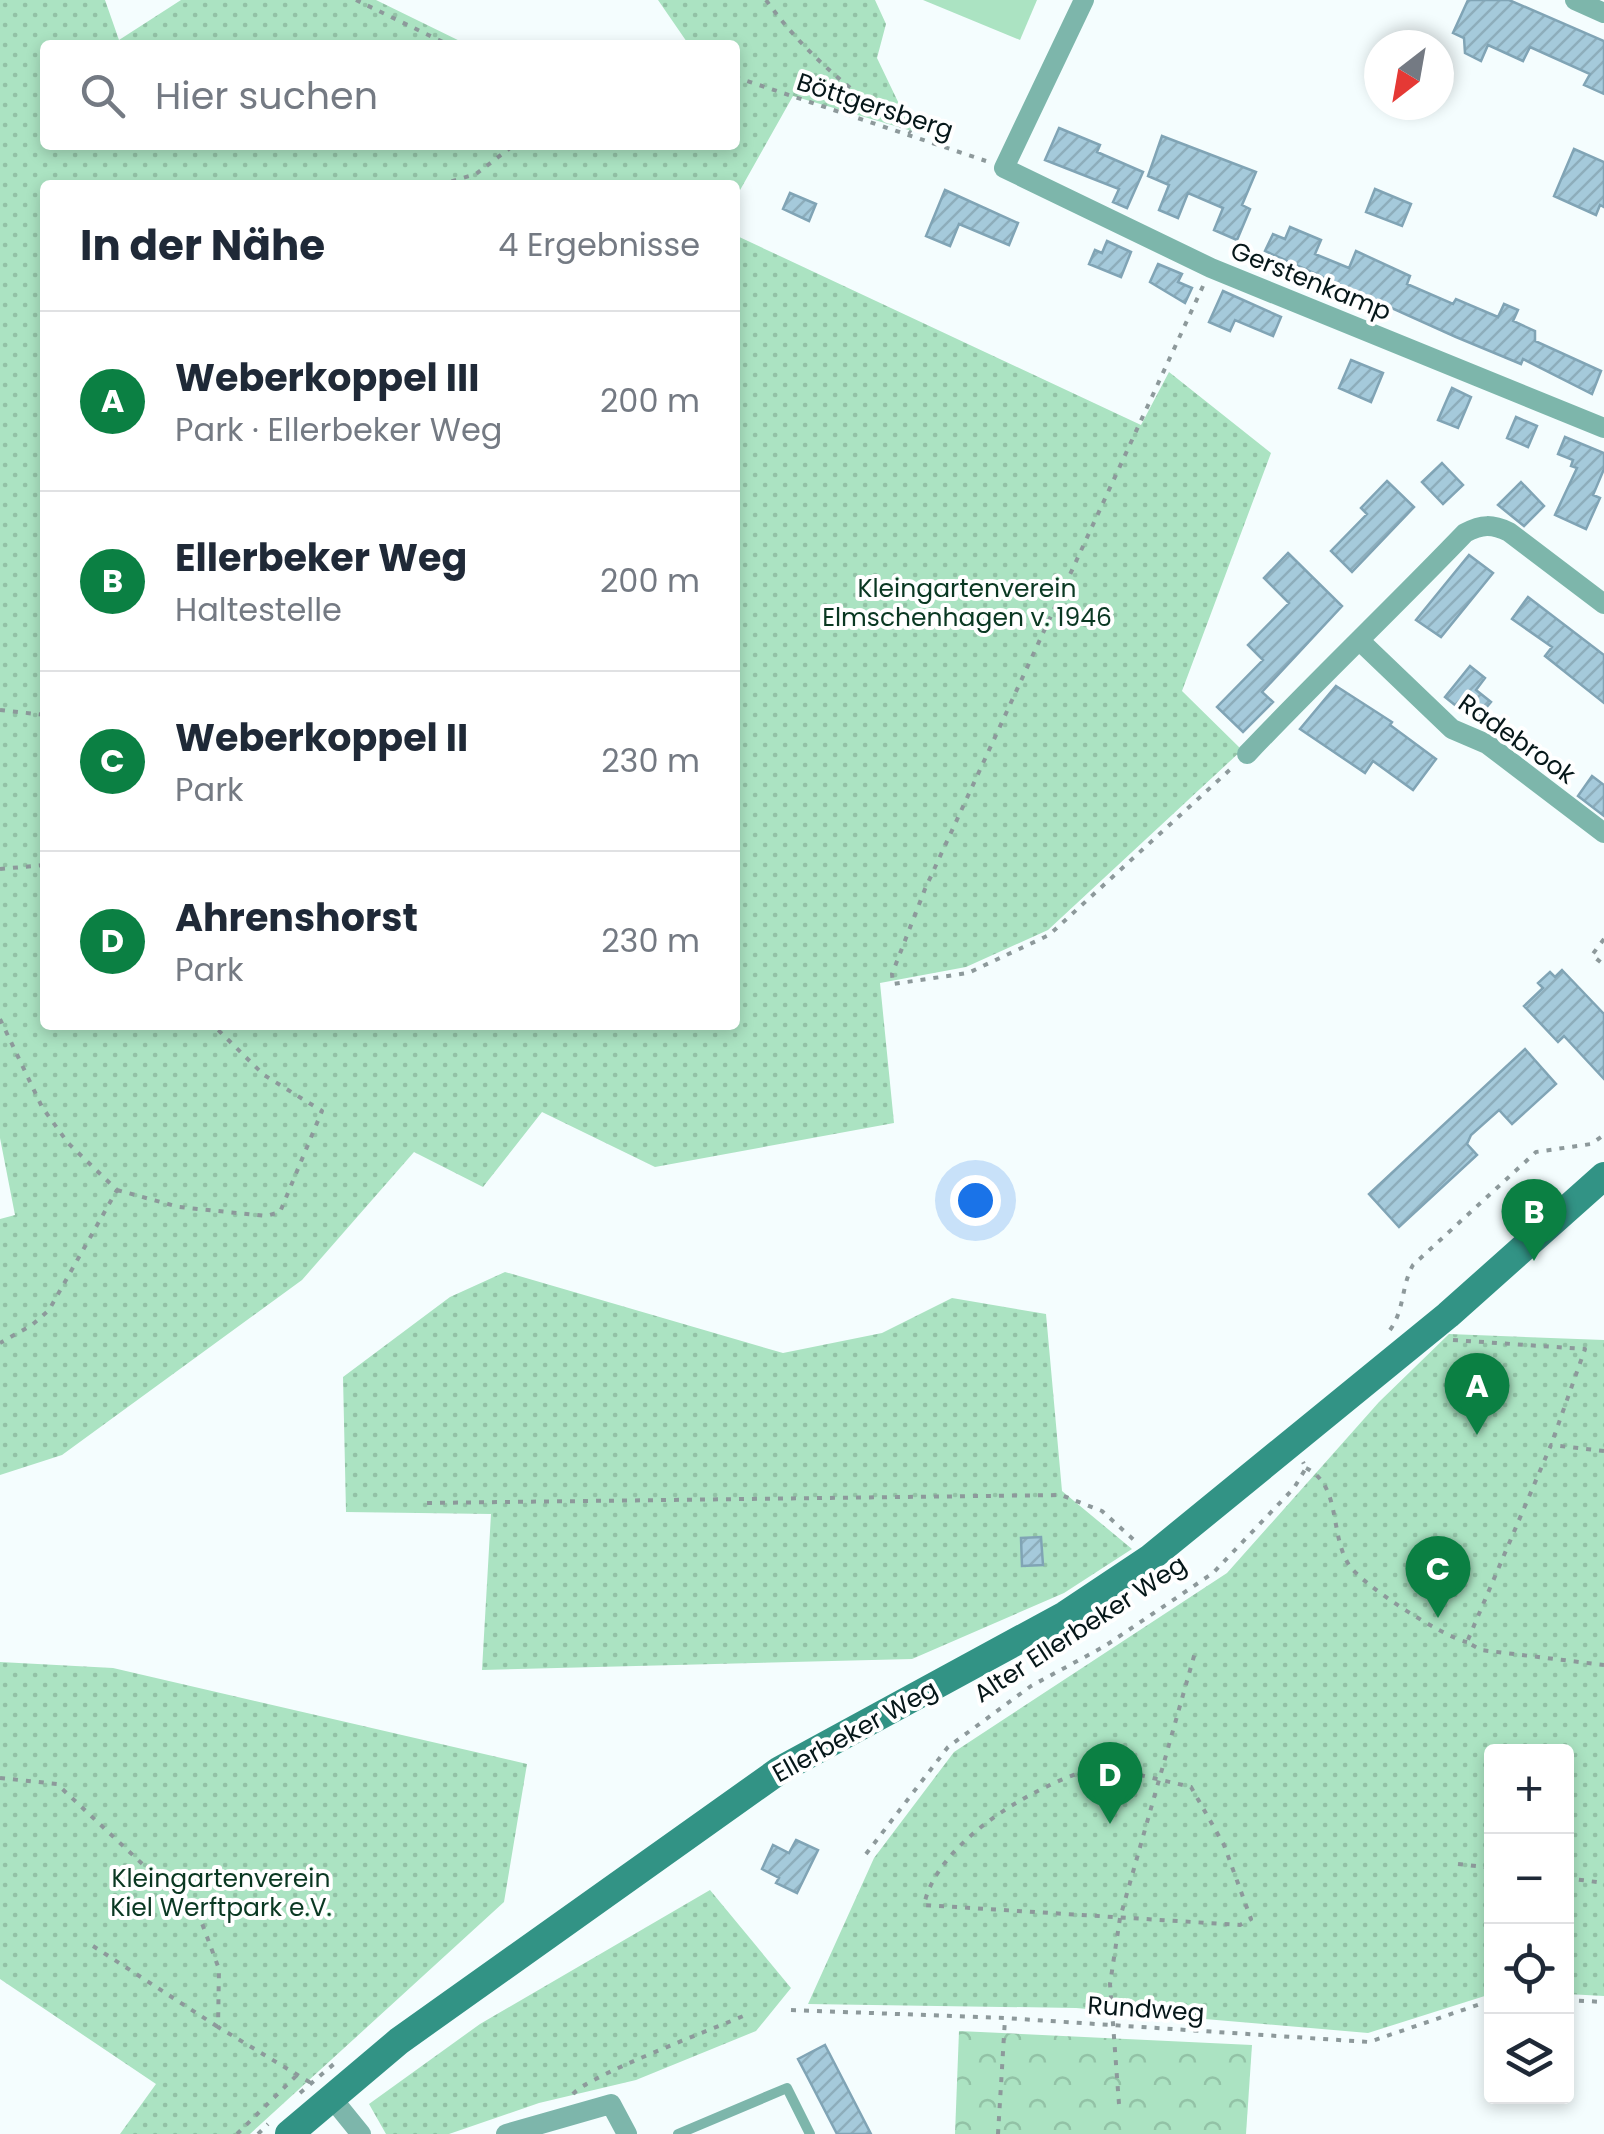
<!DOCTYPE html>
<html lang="de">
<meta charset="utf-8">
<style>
body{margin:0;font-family:Poppins,sans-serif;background:#f2f2f3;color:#1f2937}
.controls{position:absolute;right:30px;bottom:30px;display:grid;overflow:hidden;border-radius:10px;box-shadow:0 5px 15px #0003}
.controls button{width:90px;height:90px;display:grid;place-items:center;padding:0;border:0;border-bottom:2px solid #e0e1e3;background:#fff;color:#1f2937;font:50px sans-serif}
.compass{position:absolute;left:1364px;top:30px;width:90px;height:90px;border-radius:50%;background:#fff;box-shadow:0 5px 15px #0003;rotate:211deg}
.you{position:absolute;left:975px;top:1200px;width:35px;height:35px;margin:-25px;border:8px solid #fff;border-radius:50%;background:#1a73e8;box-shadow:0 0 0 15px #1a73e833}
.badge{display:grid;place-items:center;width:65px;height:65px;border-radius:50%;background:#0b8043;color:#fff;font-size:32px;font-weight:700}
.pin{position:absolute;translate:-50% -82px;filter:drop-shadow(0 2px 5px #0008)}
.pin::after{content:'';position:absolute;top:52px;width:35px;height:30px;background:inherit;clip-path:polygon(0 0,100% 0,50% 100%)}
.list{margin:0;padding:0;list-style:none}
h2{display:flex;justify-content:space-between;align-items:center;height:130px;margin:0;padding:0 40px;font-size:42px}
h2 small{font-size:32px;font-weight:400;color:#747a83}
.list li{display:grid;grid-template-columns:65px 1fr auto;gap:30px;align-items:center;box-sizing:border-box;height:180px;padding:0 40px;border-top:2px solid #e0e1e3}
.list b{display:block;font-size:38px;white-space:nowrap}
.list p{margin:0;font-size:32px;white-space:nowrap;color:#747a83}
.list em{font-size:32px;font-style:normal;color:#747a83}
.icon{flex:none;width:55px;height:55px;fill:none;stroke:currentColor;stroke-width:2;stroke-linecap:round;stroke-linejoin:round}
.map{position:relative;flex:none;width:1604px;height:2134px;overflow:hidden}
.search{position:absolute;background:#fff;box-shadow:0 5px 15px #0003;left:40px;top:40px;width:700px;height:110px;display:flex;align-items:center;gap:25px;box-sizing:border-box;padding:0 35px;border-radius:10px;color:#747a83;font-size:38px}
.panel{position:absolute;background:#fff;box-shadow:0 5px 15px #0003;left:40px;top:180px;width:700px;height:850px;border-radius:10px}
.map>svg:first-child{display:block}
</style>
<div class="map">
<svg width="1604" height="2134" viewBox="0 0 1604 2134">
<defs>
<pattern id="grass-dots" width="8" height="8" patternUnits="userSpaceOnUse" patternTransform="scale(2.5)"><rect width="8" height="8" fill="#abe3c2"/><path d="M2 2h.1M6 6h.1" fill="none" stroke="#92c2a6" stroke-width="1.8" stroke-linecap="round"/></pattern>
<pattern id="forest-crowns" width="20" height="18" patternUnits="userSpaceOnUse" patternTransform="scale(2.5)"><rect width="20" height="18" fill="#abe3c2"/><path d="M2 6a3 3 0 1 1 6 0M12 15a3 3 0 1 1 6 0" fill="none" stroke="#92c2a6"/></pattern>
<pattern id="building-hatch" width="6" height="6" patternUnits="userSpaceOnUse" patternTransform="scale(2.5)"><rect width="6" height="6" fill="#a5cadb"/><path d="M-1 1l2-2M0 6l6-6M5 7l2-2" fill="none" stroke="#8dadbb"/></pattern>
</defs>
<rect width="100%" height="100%" fill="#f4fdfe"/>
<path fill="url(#grass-dots)" d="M 0,0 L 105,0 L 119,40 L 181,0 L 376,0 L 468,45 L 45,45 L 45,145 L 735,145 L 735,45 L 689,45 L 658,0 L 875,0 L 886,24 L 877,58 L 912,131 L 793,96 L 735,199 L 735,185 L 45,185 L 45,1025 L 735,1025 L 735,235 L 1141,425 L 1169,372 L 1271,453 L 1182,691 L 1242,750 L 1048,930 L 966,967 L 880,983 L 894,1123 L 655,1167 L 542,1112 L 483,1187 L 414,1152 L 302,1280 L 62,1455 L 0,1475 L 0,1219 L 15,1215 L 0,1138 Z
M 505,1272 L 783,1353 L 882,1333 L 952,1298 L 1046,1314 L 1062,1491 L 1132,1549 L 1064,1593 L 912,1659 L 482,1670 L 491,1514 L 346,1512 L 343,1377 L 450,1297 Z
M 1449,1334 L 1604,1340 L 1604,1996 L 1567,1994 L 1566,1752 L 1492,1752 L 1491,1994 L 1368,2033 L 1076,2008 L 808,2004 L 874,1858 L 954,1752 L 1227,1573 L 1379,1402 Z
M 0,1662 L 113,1668 L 527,1764 L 504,1902 L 250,2134 L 120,2134 L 156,2084 L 0,1979 Z
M 710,1890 L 791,1988 L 756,2031 L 636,2080 L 539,2103 L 449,2134 L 386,2134 L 369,2104 L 480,2024 Z"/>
<path fill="url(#forest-crowns)" d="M 959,2031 L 1252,2045 L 1246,2134 L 955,2134 Z"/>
<path fill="#abe3c2" d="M 923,0 L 1037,0 L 1020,40 Z"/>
<path fill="url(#building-hatch)" stroke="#80a4b5" stroke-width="2.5" d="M 1468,0 L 1509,0 L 1604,41 L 1604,94 L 1584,85 L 1590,74 L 1530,47 L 1523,61 L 1488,45 L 1481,61 L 1465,53 L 1464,38 L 1453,33 Z
M 1059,128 L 1100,145 L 1097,152 L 1143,172 L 1127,208 L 1113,202 L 1119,189 L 1045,160 Z
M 1162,136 L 1256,172 L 1242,205 L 1250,209 L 1237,240 L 1214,230 L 1223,208 L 1188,193 L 1178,218 L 1159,210 L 1169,185 L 1148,176 Z
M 1574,149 L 1604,162 L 1604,207 L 1600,205 L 1596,215 L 1554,196 Z
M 1375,189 L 1411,204 L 1402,226 L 1366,212 Z
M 945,190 L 1018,223 L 1009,245 L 959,224 L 950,246 L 926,236 Z
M 790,193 L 816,204 L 809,221 L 783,209 Z
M 1290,227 L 1321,240 L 1315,254 L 1349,268 L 1356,251 L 1410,276 L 1407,284 L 1453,304 L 1456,299 L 1498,317 L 1504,304 L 1518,310 L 1513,321 L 1535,331 L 1535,341 L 1601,371 L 1592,394 L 1523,359 L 1521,364 L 1456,337 L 1265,251 L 1273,234 L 1285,239 Z
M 1107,241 L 1131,252 L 1121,277 L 1089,264 L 1095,250 L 1102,253 Z
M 1158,264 L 1182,274 L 1178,282 L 1192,288 L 1185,303 L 1150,282 Z
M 1223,291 L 1281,317 L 1273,336 L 1235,320 L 1230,331 L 1209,322 Z
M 1351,360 L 1383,373 L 1371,402 L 1339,388 Z
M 1452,388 L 1471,397 L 1458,428 L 1438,420 Z
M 1516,417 L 1537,426 L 1528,447 L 1507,438 Z
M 1565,437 L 1604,453 L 1604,469 L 1593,495 L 1600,498 L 1586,529 L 1555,515 L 1577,468 L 1571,466 L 1573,460 L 1558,454 Z
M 1442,463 L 1463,485 L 1443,504 L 1422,482 Z
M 1387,481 L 1414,507 L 1352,572 L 1331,551 L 1367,514 L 1361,508 Z
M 1521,482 L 1544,506 L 1524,526 L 1498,505 Z
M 1288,553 L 1342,606 L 1262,692 L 1273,702 L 1243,732 L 1217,707 L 1263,660 L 1248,645 L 1289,603 L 1264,578 Z
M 1469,555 L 1493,573 L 1441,637 L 1416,620 Z
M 1528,597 L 1604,655 L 1604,703 L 1545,656 L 1552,647 L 1512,619 Z
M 1470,666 L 1485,678 L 1476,690 L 1491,702 L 1475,721 L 1445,697 Z
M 1336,686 L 1392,722 L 1390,725 L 1436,759 L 1413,790 L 1373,761 L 1365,773 L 1300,729 Z
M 1592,776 L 1604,785 L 1604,816 L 1578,796 Z
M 1562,970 L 1604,1014 L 1604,1079 L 1564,1036 L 1558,1042 L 1524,1006 L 1543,988 L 1538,983 L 1550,972 L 1555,977 Z
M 1525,1049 L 1556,1084 L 1512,1124 L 1499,1110 L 1471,1135 L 1467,1144 L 1477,1155 L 1399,1227 L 1369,1194 Z
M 1041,1537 L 1043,1565 L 1022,1566 L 1021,1538 Z
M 796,1840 L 818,1850 L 797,1893 L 776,1883 L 779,1878 L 762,1869 L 773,1845 L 789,1853 Z
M 825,2045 L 871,2134 L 837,2134 L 808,2078 L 798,2059 Z"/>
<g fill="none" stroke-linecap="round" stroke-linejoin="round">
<path stroke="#8d999b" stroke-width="4" stroke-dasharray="5 8" stroke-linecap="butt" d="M 356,0 L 449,45
M 766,0 C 806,56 855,94 911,133
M 735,77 L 986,161
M 439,185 L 476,174
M 470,185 L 476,174 L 514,145
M 1203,286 L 925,889 L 892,974 L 893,984 L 968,973 L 1049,935 L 1234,766
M 0,710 L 45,715
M 0,869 L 45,865
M 1604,939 L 1592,955 L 1604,965
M 0,1019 L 42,1107 L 68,1143 L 117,1190 L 49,1310 L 32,1325 L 0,1343
M 117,1190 L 179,1207 L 266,1216 L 280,1212 L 322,1111 L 264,1075 L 213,1025
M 1390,1330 C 1405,1309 1401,1286 1413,1265 L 1536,1152 L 1591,1144 L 1604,1135
M 1453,1340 L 1585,1349 L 1551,1445
M 1604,1451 L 1551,1445 L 1467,1642 L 1481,1650 L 1604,1665
M 1306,1468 C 1342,1486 1329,1534 1349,1565 C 1362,1585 1443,1637 1467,1642
M 427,1503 L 1061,1495 L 1102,1511 L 1134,1540
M 1102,1766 L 1191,1787 L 1224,1845 L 1251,1919 L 1240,1925 L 924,1905 C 938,1839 1041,1781 1102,1766 Z
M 0,1778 L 57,1784 L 200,1918 L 219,1969 L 218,2027 L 311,2083
M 866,1854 L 948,1747 L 1031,1686 L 1105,1646 L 1213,1573 L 1294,1488 L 1306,1468 L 1303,1462
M 1458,1864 L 1492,1868
M 1566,1878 L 1604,1883
M 93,1946 L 218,2027
M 1566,2000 L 1604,2002
M 791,2010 L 1005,2018 L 1369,2042 L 1492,2000
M 300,2093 L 335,2063
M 573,2094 C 587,2076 716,2028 748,2014
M 1119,2104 L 1110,1984 L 1120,1918 L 1196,1649
M 237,2134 L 298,2074
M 258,2134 L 268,2124
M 998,2134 L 1005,2019"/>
<path stroke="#7db6ab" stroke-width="10" d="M 678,2134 L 787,2088 L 810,2134"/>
<path stroke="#7db6ab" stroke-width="20" d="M 1084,0 L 1004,168 L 1211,268 L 1604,428
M 1575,0 L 1604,13
M 1360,641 L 1452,729 L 1487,744 L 1604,833
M 1247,754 C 1319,678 1393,608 1465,533 C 1482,524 1492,524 1509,532 L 1604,604
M 331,2097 L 361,2134
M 506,2134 L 611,2104 L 627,2134"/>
<path stroke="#329385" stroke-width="28" d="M 289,2134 L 399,2041 L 780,1770 L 1065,1615 L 1149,1559 L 1448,1315 L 1604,1176"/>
</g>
<g text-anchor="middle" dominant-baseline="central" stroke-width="8" stroke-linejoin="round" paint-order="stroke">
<g font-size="25" fill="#061719" stroke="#fff">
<text transform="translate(875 106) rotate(18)">Böttgersberg</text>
<text transform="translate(1311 281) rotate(22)">Gerstenkamp</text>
<text transform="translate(1517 739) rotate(35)">Radebrook</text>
<text transform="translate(1080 1629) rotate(-33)">Alter Ellerbeker Weg</text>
<text transform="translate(855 1731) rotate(-29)">Ellerbeker Weg</text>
<text transform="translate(1146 2009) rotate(4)">Rundweg</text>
</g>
<g font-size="25" fill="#0a3822" stroke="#fff">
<text x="967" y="588">Kleingartenverein<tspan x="967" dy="29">Elmschenhagen v. 1946</tspan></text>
<text x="221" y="1878">Kleingartenverein<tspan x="221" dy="29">Kiel Werftpark e.V.</tspan></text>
</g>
</g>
</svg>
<div class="controls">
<button>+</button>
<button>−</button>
<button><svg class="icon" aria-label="locate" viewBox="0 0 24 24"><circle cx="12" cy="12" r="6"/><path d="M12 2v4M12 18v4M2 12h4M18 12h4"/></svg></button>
<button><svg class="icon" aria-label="layers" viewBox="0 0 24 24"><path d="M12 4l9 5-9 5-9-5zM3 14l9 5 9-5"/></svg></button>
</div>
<svg class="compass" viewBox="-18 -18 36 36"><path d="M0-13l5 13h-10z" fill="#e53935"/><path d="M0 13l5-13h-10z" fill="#747a83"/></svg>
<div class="you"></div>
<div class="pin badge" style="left:1477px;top:1435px">A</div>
<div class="pin badge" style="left:1534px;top:1261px">B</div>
<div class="pin badge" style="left:1438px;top:1618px">C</div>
<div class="pin badge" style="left:1110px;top:1824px">D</div>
<div class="search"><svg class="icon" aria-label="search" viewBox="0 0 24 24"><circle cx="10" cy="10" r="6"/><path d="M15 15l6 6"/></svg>Hier suchen</div>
<section class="panel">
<h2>In der Nähe<small>4 Ergebnisse</small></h2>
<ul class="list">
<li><span class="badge">A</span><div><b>Weberkoppel III</b><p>Park · Ellerbeker Weg</p></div><em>200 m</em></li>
<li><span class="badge">B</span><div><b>Ellerbeker Weg</b><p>Haltestelle</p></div><em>200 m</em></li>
<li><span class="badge">C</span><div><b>Weberkoppel II</b><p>Park</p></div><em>230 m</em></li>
<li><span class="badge">D</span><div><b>Ahrenshorst</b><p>Park</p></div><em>230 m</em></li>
</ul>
</section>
</div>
